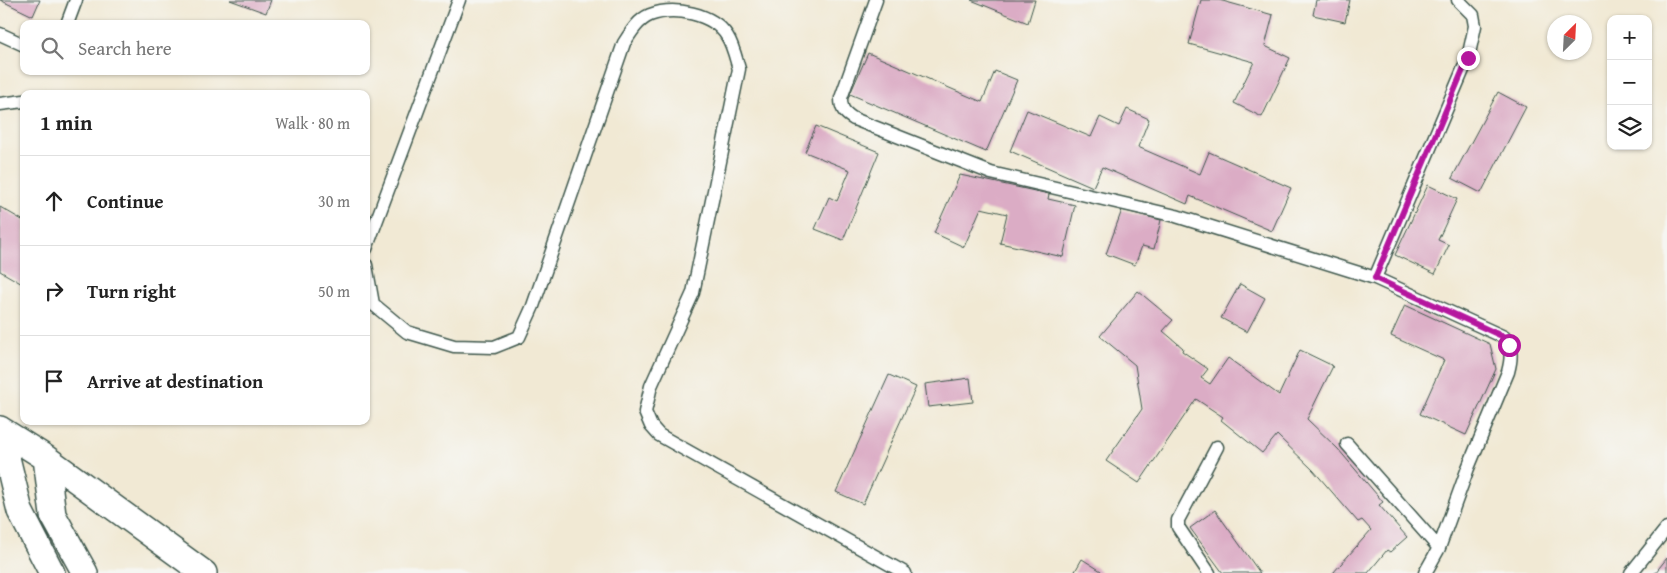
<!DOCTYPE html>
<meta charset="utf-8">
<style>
body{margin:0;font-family:"Gentium Book Plus",serif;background:#f6f6f6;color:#222}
.controls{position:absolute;right:15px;top:15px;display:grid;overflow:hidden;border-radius:10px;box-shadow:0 1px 4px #0004}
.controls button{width:45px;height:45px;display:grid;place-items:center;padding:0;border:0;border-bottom:1px solid #e0e0e0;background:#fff;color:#222;font:25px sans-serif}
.compass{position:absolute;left:1547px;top:15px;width:45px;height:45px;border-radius:50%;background:#fff;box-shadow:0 1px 4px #0004;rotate:24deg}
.stop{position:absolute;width:15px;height:15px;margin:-11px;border:4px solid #b5179e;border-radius:50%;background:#fff}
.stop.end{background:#b5179e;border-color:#fff;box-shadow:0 1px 5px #0008}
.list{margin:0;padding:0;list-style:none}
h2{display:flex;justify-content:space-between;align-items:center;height:65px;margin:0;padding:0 20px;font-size:21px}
h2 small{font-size:16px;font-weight:400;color:#767676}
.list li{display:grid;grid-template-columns:32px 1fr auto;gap:15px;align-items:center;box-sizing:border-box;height:90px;padding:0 20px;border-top:1px solid #e0e0e0}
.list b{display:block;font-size:19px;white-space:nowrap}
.list em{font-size:16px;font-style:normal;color:#767676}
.icon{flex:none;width:28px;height:28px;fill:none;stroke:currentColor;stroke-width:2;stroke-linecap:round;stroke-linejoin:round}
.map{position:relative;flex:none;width:1667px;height:573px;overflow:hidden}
.search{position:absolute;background:#fff;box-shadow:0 1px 4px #0004;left:20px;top:20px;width:350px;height:55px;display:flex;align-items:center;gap:12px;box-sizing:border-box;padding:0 18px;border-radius:10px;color:#767676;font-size:19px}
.panel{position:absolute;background:#fff;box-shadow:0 1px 4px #0004;left:20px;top:90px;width:350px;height:335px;border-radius:10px}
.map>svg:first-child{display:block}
</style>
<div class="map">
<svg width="1667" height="573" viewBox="0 0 1667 573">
<rect width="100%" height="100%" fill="#f6f6f2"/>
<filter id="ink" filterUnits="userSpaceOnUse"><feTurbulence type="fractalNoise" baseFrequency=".02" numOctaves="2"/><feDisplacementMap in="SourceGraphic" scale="10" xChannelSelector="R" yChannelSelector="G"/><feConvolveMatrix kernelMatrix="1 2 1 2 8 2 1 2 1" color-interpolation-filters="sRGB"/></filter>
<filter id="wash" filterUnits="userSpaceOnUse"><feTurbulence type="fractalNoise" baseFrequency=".0096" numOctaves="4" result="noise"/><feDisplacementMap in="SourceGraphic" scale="20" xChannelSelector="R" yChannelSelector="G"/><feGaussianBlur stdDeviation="1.12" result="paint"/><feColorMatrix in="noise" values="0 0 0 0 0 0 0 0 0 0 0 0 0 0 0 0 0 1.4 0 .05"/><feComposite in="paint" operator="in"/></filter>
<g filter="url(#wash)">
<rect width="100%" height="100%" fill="#f1e9d4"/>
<g id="blocks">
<path fill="#dbacc5" d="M 0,0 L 40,0 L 33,16 Z
M 230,0 L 271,0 L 266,13 Z
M 971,0 L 1035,0 L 1028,23 Z
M 1201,0 L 1219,0 L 1273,15 L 1265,46 L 1290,58 L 1262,117 L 1234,103 L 1254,62 L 1189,44 Z
M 1316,0 L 1350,0 L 1345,22 L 1313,15 Z
M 868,53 L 982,102 L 995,71 L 1017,80 L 986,152 L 850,94 Z
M 1498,92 L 1526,107 L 1481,193 L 1452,178 Z
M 1127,109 L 1149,119 L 1138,147 L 1200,174 L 1209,152 L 1291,188 L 1272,231 L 1190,196 L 1187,204 L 1102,167 L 1093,187 L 1010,151 L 1027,110 L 1091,137 L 1100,117 L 1119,126 Z
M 816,126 L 879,152 L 843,240 L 815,229 L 829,197 L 837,201 L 850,170 L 805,152 Z
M 960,175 L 1049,194 L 1048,199 L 1075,205 L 1063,257 L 1000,243 L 1007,214 L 981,208 L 964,247 L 934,233 Z
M 1428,185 L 1457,199 L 1438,240 L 1449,245 L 1435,274 L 1395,255 Z
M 0,207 L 24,221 L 24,285 L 0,271 Z
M 1122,210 L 1161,220 L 1154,249 L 1142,246 L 1135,265 L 1106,254 Z
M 1240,284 L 1265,298 L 1247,332 L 1221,318 Z
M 1138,291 L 1173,320 L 1163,331 L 1183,348 L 1182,351 L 1208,369 L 1201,378 L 1210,384 L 1228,358 L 1279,395 L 1300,350 L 1333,366 L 1307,419 L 1338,449 L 1383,502 L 1379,505 L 1407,537 L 1390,552 L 1387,550 L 1368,573 L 1333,573 L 1371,530 L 1362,520 L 1358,522 L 1313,470 L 1277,435 L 1262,453 L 1221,420 L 1223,417 L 1196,399 L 1139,483 L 1106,461 L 1142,409 L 1135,365 L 1100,336 Z
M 1405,305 L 1490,344 L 1496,369 L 1466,435 L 1420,414 L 1444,360 L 1391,336 Z
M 889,375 L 916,387 L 863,504 L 836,492 Z
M 970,378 L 973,402 L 928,407 L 925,384 Z
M 1215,510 L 1260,573 L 1223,573 L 1190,528 Z
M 1667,558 L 1667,573 L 1655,573 Z
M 1082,559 L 1101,571 L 1100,573 L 1074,573 Z"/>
</g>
</g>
<g filter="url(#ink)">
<use href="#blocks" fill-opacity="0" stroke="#3e574c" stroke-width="1"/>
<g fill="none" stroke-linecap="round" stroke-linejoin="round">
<defs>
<path id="service" d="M 876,0 L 841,98 C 841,109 844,113 854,119 L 991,173 L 1176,216 L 1375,278 L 1504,337 C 1512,350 1512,357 1508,372 L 1468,468 L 1439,548 L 1425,573
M 67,24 L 76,0
M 0,34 L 24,45
M 0,104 L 24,101
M 366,249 L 459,0
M 366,265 L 373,304 L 407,332 L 454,346 L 494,347 L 519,337 L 533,306 L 624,43 C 631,32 638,20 650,15 C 674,6 713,13 727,36 C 733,45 736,59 739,69 L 693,293 L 651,386 L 645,412 L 651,426 L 659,435 L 905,573
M 1375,278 L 1468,58 L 1475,26 L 1473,15 L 1458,0
M 1347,444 L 1439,548
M 1209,573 L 1178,527 L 1178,520 L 1217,447
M 1631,573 L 1667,528"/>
<path id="minor" d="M 0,429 L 46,458 L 204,573
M 0,429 L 20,511 L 52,573
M 46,458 L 53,515 L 85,573"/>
</defs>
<use href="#service" stroke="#3e574c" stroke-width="15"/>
<use href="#minor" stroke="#3e574c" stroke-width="28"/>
<use href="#service" stroke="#fff" stroke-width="12"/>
<use href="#minor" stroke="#fff" stroke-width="25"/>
</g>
</g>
<g fill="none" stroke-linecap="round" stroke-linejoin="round" filter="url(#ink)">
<path stroke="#b5179e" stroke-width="6" d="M 1468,58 L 1375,278 L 1504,337 L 1509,345"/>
</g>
</svg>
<div class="controls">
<button>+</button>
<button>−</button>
<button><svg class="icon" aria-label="layers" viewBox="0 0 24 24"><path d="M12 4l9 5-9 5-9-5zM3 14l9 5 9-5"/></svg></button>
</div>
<svg class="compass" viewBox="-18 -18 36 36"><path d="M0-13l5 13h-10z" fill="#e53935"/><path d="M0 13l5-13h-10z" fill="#767676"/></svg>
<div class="stop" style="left:1509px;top:345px"></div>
<div class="stop end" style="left:1468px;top:58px"></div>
<div class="search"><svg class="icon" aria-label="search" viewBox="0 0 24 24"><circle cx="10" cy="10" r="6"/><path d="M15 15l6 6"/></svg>Search here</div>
<section class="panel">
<h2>1 min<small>Walk · 80 m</small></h2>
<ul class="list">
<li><svg class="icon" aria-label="ahead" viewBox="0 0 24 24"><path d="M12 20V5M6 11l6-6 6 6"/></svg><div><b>Continue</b></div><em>30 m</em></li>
<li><svg class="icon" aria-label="right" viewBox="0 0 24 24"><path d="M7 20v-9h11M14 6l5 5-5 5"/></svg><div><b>Turn right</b></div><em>50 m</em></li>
<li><svg class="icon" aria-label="arrive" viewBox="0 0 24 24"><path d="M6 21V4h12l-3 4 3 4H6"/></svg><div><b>Arrive at destination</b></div></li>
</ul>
</section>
</div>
